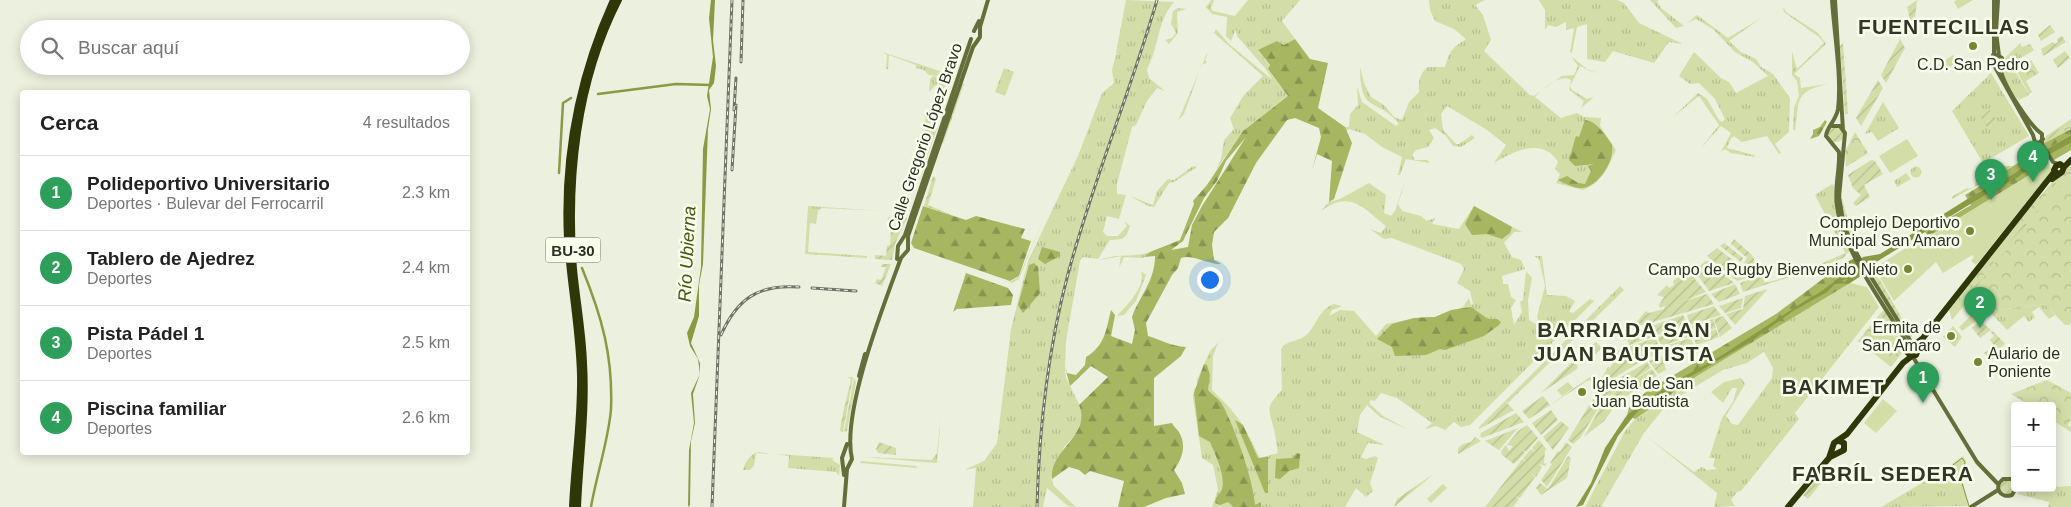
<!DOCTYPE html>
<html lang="es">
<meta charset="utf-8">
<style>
body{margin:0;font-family:Helvetica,sans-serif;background:#f6f6f6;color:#222}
.controls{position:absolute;right:15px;bottom:15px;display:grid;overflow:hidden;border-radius:5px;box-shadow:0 2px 12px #0003}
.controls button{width:45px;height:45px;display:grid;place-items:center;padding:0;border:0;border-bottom:1px solid #e0e0e0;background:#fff;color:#222;font:25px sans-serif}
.you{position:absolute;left:1209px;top:279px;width:18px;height:18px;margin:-12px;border:4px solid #fff;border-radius:50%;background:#1a73e8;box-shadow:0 0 0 8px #1a73e833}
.badge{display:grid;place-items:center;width:32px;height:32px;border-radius:50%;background:#7c3aed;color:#fff;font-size:16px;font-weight:700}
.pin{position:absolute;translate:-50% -41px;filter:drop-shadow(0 1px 2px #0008)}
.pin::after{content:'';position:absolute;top:26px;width:18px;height:15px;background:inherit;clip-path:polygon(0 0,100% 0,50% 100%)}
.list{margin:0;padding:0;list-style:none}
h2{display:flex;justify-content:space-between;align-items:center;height:65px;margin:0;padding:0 20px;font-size:21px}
h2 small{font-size:16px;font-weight:400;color:#767676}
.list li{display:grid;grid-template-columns:32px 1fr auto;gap:15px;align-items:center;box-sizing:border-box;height:75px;padding:0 20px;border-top:1px solid #e0e0e0}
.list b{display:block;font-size:19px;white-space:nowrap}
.list p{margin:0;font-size:16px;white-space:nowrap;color:#767676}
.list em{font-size:16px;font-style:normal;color:#767676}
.icon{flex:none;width:28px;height:28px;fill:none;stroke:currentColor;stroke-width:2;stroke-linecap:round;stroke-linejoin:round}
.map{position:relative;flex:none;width:2071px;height:507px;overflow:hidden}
.search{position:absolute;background:#fff;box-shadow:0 2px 12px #0003;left:20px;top:20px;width:450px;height:55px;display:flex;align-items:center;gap:12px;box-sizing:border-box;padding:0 18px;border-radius:28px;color:#767676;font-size:19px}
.panel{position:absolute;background:#fff;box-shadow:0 2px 12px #0003;left:20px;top:90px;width:450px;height:365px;border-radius:5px}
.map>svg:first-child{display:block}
</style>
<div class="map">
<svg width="2071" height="507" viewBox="0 0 2071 507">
<defs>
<pattern id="grass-tufts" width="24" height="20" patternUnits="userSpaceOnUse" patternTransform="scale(1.25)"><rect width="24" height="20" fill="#d2dda8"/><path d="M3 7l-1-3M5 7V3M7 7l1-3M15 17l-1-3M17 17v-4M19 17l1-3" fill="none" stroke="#b5be91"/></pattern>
<pattern id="forest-firs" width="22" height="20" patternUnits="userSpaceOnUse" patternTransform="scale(1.25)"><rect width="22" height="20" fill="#a6b661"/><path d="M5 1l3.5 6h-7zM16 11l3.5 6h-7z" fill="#889450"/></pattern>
<pattern id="cemetery-stones" width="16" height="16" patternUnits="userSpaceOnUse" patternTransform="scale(1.25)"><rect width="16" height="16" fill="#d2dda8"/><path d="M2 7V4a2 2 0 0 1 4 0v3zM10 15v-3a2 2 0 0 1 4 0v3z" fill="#b5be91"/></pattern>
<pattern id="park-crowns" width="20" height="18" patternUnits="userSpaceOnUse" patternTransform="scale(1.25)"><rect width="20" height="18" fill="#d2dda8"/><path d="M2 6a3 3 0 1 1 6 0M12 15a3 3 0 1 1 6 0" fill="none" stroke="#b5be91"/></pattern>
<pattern id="garden-furrows" width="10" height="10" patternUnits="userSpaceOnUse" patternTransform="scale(1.25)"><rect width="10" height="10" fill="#d2dda8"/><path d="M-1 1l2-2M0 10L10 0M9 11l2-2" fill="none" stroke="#b5be91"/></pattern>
</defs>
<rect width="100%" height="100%" fill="#ecf0de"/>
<path fill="url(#grass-tufts)" d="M 1126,0 L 1174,2 C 1157,21 1159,48 1147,69 L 1149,78 L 1165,91 L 1157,88 L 1147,101 L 1136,125 L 1132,127 L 1117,184 L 1117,194 L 1126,195 L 1119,219 L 1107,216 L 1103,232 L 1107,236 L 1118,236 L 1127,226 L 1124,221 L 1130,226 L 1127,234 L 1122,239 L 1110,240 L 1098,259 L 1083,257 L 1080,261 L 1066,341 L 1065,369 L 1066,378 L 1081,408 L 1082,418 L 1077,432 L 1064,447 L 1051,478 L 1054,486 L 1076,507 L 1068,506 L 1047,488 L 1043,507 L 973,507 L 976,468 L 964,470 L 984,461 L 997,443 L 1011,329 L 1028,261 L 1078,156 L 1102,93 L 1114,83 L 1112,70 L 1116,55 L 1118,54 L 1116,53 Z
M 1211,0 L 1214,0 L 1211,8 L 1213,11 L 1235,16 L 1248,0 L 1300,0 L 1282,21 L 1295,39 L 1284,45 L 1277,41 L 1258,51 L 1270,66 L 1268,70 L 1288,96 L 1243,131 L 1216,170 L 1221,159 L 1224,140 L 1234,129 L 1230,118 L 1244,95 L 1263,76 L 1214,33 L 1216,29 L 1229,44 L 1273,80 L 1264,67 L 1237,36 L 1236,29 L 1231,41 L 1226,36 L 1227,17 L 1212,14 L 1206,7 Z
M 1429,0 L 1485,0 L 1475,5 L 1483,15 L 1491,40 L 1484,51 L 1530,95 L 1534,96 L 1562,76 L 1574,75 L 1578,66 L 1571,56 L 1588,70 L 1597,73 L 1580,66 L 1570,86 L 1572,90 L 1587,99 L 1594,97 L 1581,108 L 1584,101 L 1569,90 L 1571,80 C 1560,73 1543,89 1535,97 L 1561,118 L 1577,113 L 1584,117 L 1601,118 L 1600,126 L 1616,150 C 1608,167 1603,182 1583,190 L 1556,183 L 1560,174 L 1555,169 L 1558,162 C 1542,136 1513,152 1494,163 L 1506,145 L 1487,130 L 1447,106 L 1441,114 L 1443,130 L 1456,144 L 1459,144 L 1472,135 L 1475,138 L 1461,147 L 1453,146 L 1446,136 L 1435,128 L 1429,130 L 1434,138 L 1428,147 L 1416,150 L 1412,155 L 1415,160 L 1427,160 L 1430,163 L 1406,159 L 1400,175 L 1398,175 L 1402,157 L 1382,147 L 1365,134 L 1349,129 L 1346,131 L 1345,127 L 1349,127 L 1350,114 L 1358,105 L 1357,86 L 1362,102 L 1396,126 L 1399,124 C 1377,96 1360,116 1360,67 L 1364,83 L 1371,97 L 1384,105 L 1394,117 L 1402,120 L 1409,102 L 1419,92 C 1418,83 1420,72 1428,67 L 1445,67 C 1451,49 1450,50 1466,39 L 1454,29 L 1435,21 L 1430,10 Z
M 1539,0 L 1617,0 L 1624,3 L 1639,23 L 1683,44 L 1669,42 L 1654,63 L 1613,51 L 1605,62 L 1587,59 L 1587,24 L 1577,27 L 1572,53 L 1570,52 L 1574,28 L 1566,30 L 1566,22 L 1556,27 L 1548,25 L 1545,30 L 1545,10 Z
M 1650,0 L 1659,0 L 1657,1 L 1661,8 L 1684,26 L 1676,28 Z
M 1783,7 L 1786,12 L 1818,33 L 1826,44 L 1794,74 L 1800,78 L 1801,88 L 1828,84 C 1793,92 1800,100 1795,131 L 1793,129 L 1794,108 L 1799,95 L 1797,81 L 1792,75 L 1792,51 L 1797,69 L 1824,43 L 1819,37 L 1784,12 Z
M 1178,8 L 1187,9 L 1177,12 L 1178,33 L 1169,44 L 1165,40 L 1172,38 L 1176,33 L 1171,24 L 1173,11 Z
M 1697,15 L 1728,38 L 1761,18 L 1729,41 L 1741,52 L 1756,59 L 1761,67 L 1773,74 L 1790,98 L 1789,132 L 1775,144 L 1781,153 L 1779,154 L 1767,136 L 1742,142 L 1734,136 L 1731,138 L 1727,148 L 1754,155 L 1755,157 L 1731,153 L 1725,149 L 1721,152 L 1731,133 L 1721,126 L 1701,148 L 1719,125 L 1699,96 L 1673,117 L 1698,93 L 1707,99 L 1719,120 L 1722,122 L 1725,119 L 1715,99 L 1699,83 L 1690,84 L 1679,76 L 1694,52 L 1721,78 L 1729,82 L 1736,93 L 1768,76 L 1753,62 L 1735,52 L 1713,29 L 1696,19 L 1687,23 Z
M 2020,43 L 2022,47 L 2030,44 L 2034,50 L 2011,64 L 2029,95 L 2019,100 C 2009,91 1998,70 2006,57 C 2010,52 2016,48 2020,43 Z
M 1208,51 L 1205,60 L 1207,63 L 1202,64 L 1184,114 L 1178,121 Z
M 882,52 L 955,76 L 948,76 L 935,118 L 932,118 L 929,108 L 939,98 L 939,76 L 929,75 L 924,70 L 916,68 L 916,65 L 889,55 L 888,69 L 886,69 L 887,55 Z
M 1004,68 L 1014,72 L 1005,96 L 995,92 Z
M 1991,73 L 2029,136 L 1983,163 L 1952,111 Z
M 933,76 L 938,77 L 939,82 L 929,92 L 930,79 Z
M 962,83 L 964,84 L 943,144 L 942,142 Z
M 1883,102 L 1899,128 L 1878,141 L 1872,132 L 1865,134 Z
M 926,110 L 931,125 L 937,128 L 917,187 L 923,168 Z
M 1193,166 L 1197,167 L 1174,182 L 1169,183 L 1154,207 L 1148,206 L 1130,196 L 1153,205 L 1157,191 L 1168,179 L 1174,180 Z
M1910.5 172a5.5 5.5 0 1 1 11 0a5.5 5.5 0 1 1-11 0Z
M 1906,173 L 1911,179 L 1897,187 L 1894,181 Z
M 1406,178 L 1398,204 L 1402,211 L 1421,216 L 1427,221 L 1435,218 L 1432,224 L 1459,229 L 1474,206 L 1522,232 L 1514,232 L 1504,243 L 1512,257 L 1521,260 L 1525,269 L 1502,276 L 1503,284 L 1508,284 L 1511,297 L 1516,300 L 1511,308 L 1514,325 L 1522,312 L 1520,302 L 1523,300 L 1526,271 L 1532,278 L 1528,300 L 1529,320 L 1541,327 L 1537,317 L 1545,286 L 1539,259 L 1534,256 L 1542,256 L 1547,295 L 1566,296 L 1575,301 L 1569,312 L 1573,313 L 1590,299 L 1594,301 L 1470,425 L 1461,427 L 1454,422 L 1445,430 L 1436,426 L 1425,429 L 1432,423 L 1397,398 L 1381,393 L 1375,401 L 1370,400 L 1370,404 L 1383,416 L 1407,429 L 1380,417 L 1367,405 L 1360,415 L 1357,432 L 1385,445 L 1368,443 L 1361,457 L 1366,459 L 1375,456 L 1378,458 L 1370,483 L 1373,491 L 1366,497 L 1356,488 L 1345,507 L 1212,507 L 1218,489 L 1213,465 L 1202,458 L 1193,398 L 1194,389 L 1197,386 L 1197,380 L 1210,351 L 1218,343 L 1213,356 L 1212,390 L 1230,408 L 1243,425 L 1260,458 L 1278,453 C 1276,445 1276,437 1274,429 C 1268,408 1266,407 1282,390 L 1281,349 C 1287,340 1297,342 1305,336 C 1317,327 1317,310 1334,304 L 1342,306 L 1332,310 L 1329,316 L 1340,310 L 1354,311 L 1376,336 L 1386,324 L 1422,317 L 1435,317 L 1463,307 L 1469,298 L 1471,305 L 1473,304 L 1470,291 L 1457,283 L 1464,269 L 1461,264 L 1392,238 L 1384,239 L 1370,229 L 1381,233 L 1386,226 C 1364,209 1351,189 1321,211 L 1329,202 L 1340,199 L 1369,183 L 1386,195 L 1384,213 L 1391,216 L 1395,211 Z
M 1832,184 L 1834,186 L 1836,215 L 1850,251 L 1846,254 L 1815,195 Z
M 808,206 L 882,211 L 822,208 L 818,211 L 816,224 L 810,223 L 808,252 L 867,256 L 867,258 L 805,254 Z
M 1046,212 L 1019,279 L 1012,283 L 1001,280 L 1010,282 L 1019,277 Z
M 1150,252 L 1143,258 L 1124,257 L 1119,268 L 1121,256 L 1099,260 C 1117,253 1133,258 1150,252 Z
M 1141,271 L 1146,275 L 1136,301 L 1124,315 L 1117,316 C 1127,305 1146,287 1141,271 Z
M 1850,283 L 1867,287 L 1879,307 L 1795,413 L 1799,419 L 1741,491 L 1737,492 L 1731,500 L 1735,506 L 1714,507 L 1717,493 L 1646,436 L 1694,472 L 1702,467 L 1707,470 L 1717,469 L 1713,466 L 1715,458 L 1709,458 L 1722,418 L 1733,402 L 1737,388 L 1732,388 L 1723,403 L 1711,392 L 1724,382 L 1741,378 L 1745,384 L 1726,416 L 1732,424 L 1738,425 L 1772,378 L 1773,368 L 1764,352 L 1747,363 L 1723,370 L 1668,403 L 1644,433 L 1601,507 L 1585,507 L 1625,431 L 1635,419 L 1697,376 Z
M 1620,286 L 1624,290 L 1508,403 L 1505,401 Z
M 2045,304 L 2055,315 L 2049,319 L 2039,307 L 2032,312 L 2035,317 L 2029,322 L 2024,316 L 2007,330 L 1989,311 Z
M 854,378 L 856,382 L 847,431 L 844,432 Z
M 941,415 L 937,463 L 864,457 L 932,460 L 937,453 Z
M 759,452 L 771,454 L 756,453 L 754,466 L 750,470 L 743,470 C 745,462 751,453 759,452 Z
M 777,454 L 834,458 L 832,460 L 840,465 L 839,476 L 836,472 L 788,468 L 789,456 Z
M 1963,456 L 1966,461 L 1963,483 L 1969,506 L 1881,507 L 1941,472 Z
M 861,461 L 916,466 L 917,468 L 860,463 Z
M 2052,483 L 2058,487 L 2071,486 L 2071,507 L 2048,507 L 2049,502 L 2017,494 L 2023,488 L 2052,488 Z"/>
<path fill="url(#forest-firs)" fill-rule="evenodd" d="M 1295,39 L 1310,59 L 1328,63 L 1318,108 L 1345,127 L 1352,143 L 1334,199 L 1329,202 L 1332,161 L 1317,154 L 1312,170 L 1321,137 L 1319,128 L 1295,118 L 1287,120 L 1256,163 L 1228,218 L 1214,232 L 1212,245 L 1214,260 L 1221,264 C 1209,265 1192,254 1181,258 L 1178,268 L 1172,275 L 1146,323 L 1148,336 C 1161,340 1171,346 1186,347 L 1181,356 L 1154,378 L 1154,426 L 1172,423 C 1174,427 1177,429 1179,432 C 1187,446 1182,459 1174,470 L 1182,483 L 1185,494 L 1166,498 L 1144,507 L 1118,507 L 1124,481 L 1090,471 L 1085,475 L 1079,470 L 1069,467 L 1052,479 C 1049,450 1092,435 1079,405 L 1108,377 L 1091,366 L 1070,386 L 1065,367 L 1067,373 L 1076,375 L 1085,365 L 1086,357 C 1105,346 1106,330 1111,310 L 1115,315 L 1111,336 L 1132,344 L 1135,330 L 1132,317 C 1140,295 1155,281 1155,256 L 1144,257 L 1150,252 L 1180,240 L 1194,204 L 1193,201 L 1207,185 L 1243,131 L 1288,96 L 1268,69 L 1270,65 L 1258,50 L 1277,41 L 1284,45 ZM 1246,137 L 1202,206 L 1192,225 L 1188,247 L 1171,250 L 1183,241 L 1204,198 L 1217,181 L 1226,161 Z
M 1585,120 C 1592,121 1597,125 1601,130 C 1605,135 1610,140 1612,146 C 1615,161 1597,189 1580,188 C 1574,188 1564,183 1558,180 L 1567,176 L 1578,183 L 1585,184 L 1591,171 L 1588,166 L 1594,164 L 1575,166 L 1569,160 L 1575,139 L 1576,136 L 1579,137 Z
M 1825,120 L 1827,122 L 1819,136 L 1810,139 L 1813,134 L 1813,130 L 1820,127 Z
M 2071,129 L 2071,135 L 2047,149 L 2044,143 Z
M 2071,143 L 2071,150 L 2054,160 L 2050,153 Z
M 2038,147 L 2049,163 L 1930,236 L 1927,235 L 1925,232 L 1971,205 L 1965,195 L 2023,160 Z
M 923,206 L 966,220 L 976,216 L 1025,229 L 1021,238 L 1031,241 L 1019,276 L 1010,281 L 914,248 L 911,243 Z
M 1474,206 L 1512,227 L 1510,233 L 1502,239 L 1487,234 L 1472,235 L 1465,224 Z
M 1042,247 L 1060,252 L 1060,256 L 1045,264 L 1038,259 Z
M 1034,263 L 1038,267 L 1040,293 L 1023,313 L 1018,305 L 1029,265 Z
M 1840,266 L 1850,283 L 1697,376 L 1635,419 L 1627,415 L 1629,408 L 1647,391 L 1776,314 Z
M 966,273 L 1008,288 L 1013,295 L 1011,305 L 957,309 L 953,312 Z
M 1471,307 L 1488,319 L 1497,319 L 1501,322 L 1499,325 L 1484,336 L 1445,350 L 1440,349 L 1426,355 L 1395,356 L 1392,347 L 1377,339 L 1392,324 L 1414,318 L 1435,317 L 1451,310 Z
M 1204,364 L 1207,365 L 1210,375 L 1208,390 C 1212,395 1218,398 1222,404 C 1235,428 1253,479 1255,505 L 1261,502 L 1261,507 L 1234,507 L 1228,502 L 1220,505 L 1215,503 C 1215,496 1220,495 1222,489 C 1226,476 1215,454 1210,442 L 1199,436 L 1194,393 Z
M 1235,420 L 1243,425 L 1258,458 L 1268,457 L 1268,493 L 1265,493 Z
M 1297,453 L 1300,454 L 1299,468 L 1289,471 L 1280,479 L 1275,478 L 1276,459 L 1292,458 Z"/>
<path fill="url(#cemetery-stones)" d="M 1953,326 L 1962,337 L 1955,347 L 1943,337 Z"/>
<path fill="url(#park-crowns)" d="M 2031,60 L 2039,73 L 2026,81 L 2032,92 L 2029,94 L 2016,70 Z
M 2071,119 L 2071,129 L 2044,143 L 2046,136 Z
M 1855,132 L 1868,153 L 1846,167 L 1845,152 Z
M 2071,161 L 2071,322 L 2069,325 L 2065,325 L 2045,304 L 1990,311 L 1962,331 L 1959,327 L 1977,310 L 1966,303 L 1952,320 L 1949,310 L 2026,212 Z
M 1880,314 L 1902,349 L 1902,353 L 1891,367 L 1858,341 Z
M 2047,380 L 2071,393 L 2071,420 L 2068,425 L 2071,427 L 2071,432 L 2052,420 L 2052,406 L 2031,406 L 2011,394 Z"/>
<path fill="url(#garden-furrows)" d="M 1917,0 L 1915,18 L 1908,38 L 1902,30 L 1910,20 L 1907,7 Z
M 2050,25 L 2055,32 L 2041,41 L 2038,35 Z
M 2062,36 L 2066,42 L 2043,56 L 2041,49 L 2053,42 L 2055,44 L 2058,42 L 2057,39 Z
M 1900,39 L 1905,48 L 1886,83 L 1881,75 Z
M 1843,43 L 1848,114 L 1845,114 L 1840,46 Z
M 2065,51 L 2070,58 L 2058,68 L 2053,60 Z
M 1878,80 L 1883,88 L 1861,126 L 1856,118 Z
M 1990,110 L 1998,123 L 1988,129 L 1980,116 Z
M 2071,122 L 2071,127 L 2065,128 L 2064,131 L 2045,141 L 2047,136 Z
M1828 134a8 8 0 1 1 16 0a8 8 0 1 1-16 0Z
M 1871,160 L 1875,161 L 1883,174 L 1864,185 L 1870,197 L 1856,206 L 1853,203 L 1861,195 L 1853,188 L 1848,175 Z
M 2003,166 L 2013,166 L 1952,199 L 1953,196 L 1967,188 L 1969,189 L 1975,186 L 1975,182 Z
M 933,176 L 936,179 L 928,205 L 959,218 L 924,206 Z
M 2060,179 L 2060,188 L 2051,190 L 2049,200 L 2040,202 L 2038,212 L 2030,216 L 2029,215 Z
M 1840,189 L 1844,207 L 1856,244 L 1855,245 C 1845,227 1841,209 1840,189 Z
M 888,217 L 896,217 L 892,225 L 898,226 L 897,217 L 907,218 L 895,244 L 892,260 L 875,259 L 875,255 L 886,256 L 887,246 L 890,245 L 891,229 L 887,227 Z
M 2025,223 L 2028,226 L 1995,263 L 1969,296 L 1969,293 Z
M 1734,239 L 1752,255 L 1765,283 L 1805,272 L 1743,292 L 1740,283 L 1759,276 L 1756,268 L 1757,275 L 1737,281 L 1707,256 L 1717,248 L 1742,267 L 1748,255 L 1746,257 L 1731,244 Z
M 1724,243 L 1743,258 L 1741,262 L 1720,246 Z
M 1845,253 L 1846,255 L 1843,258 L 1811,271 L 1810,269 Z
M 1706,261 L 1709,261 L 1734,283 L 1709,291 L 1694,270 Z
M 882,264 L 891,264 L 882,286 L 875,283 L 877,279 L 881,280 L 886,267 L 881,267 Z
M 1687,270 L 1706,292 L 1681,302 L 1707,294 L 1714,304 L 1636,327 L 1635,324 L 1646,311 L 1649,313 L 1664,309 L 1665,306 L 1660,308 L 1659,305 L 1664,297 L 1657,295 L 1667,285 L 1669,288 L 1674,285 L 1673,281 Z
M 1869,271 L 1880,280 L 1912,336 L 1909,338 Z
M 1735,284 L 1740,294 L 1719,302 L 1711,294 Z
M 1768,289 L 1735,325 L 1726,314 L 1743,309 L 1745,296 Z
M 1743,298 L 1741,308 L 1725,313 L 1719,306 Z
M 1714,306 L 1721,315 L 1690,325 L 1687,315 Z
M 1883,311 L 1885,311 L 1904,340 L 1899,343 L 1880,314 Z
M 1683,315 L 1688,325 L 1657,335 L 1654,325 Z
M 1723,316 L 1732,328 L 1720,337 L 1714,319 Z
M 1713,319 L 1716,328 L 1693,335 L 1690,327 Z
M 1981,321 L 1991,330 L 1980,338 L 1972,328 Z
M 1652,326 L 1655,336 L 1629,345 L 1627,340 L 1623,340 L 1636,331 Z
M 1688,327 L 1691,336 L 1661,346 L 1658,337 Z
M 1716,329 L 1719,337 L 1696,345 L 1694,337 Z
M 1990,331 L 1994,332 L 2005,344 L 1993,354 L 1995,357 L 1991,360 L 1984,353 L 1991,349 L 1993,344 L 1990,340 L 1994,336 Z
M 1656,338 L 1659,347 L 1615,361 L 1609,359 L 1615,351 Z
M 1691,338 L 1694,347 L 1663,352 L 1661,347 Z
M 1596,342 L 1602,348 L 1585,363 L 1580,363 L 1578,359 Z
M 1659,348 L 1660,353 L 1643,360 L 1606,383 L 1599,383 L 1608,367 L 1610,368 L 1613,363 Z
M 1662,356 L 1666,370 L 1658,374 L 1649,361 Z
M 1572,362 L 1578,366 L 1577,369 L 1541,393 Z
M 1647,362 L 1651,368 L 1602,401 L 1593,396 L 1598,385 L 1606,386 Z
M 1652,369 L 1657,376 L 1610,407 L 1603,403 L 1620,388 Z
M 848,377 L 853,377 L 843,432 L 840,431 C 842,413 848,395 851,379 Z
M 1590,377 L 1594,380 L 1587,381 L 1529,419 L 1522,411 L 1543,396 L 1550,405 Z
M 1593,399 L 1601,404 L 1580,438 L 1573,444 L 1568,440 Z
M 1505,401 L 1514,410 L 1479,429 L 1479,427 Z
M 1602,404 L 1612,410 L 1604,421 L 1584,437 Z
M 1551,410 L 1558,420 L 1541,435 L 1532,423 Z
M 1516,413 L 1524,422 L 1482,438 L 1480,436 L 1481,433 Z
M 1561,421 L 1569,428 L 1553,450 L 1543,437 Z
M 1527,425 L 1538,438 L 1526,452 L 1522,449 L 1525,453 L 1514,464 L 1502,455 L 1501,451 L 1506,445 L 1509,451 L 1513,446 L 1507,445 L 1518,431 Z
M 1518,428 L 1499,450 L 1485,441 Z
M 1475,437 L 1481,441 L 1458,454 L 1458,448 L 1463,444 L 1471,442 Z
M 1539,440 L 1547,450 L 1545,450 L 1544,464 L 1547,463 L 1545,466 L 1539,464 L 1542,467 L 1536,477 L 1531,473 L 1535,477 L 1520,498 L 1515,496 L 1519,499 L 1513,507 L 1485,507 L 1520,462 L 1522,459 L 1526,462 L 1523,458 L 1531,449 L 1536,452 L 1532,448 Z
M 879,442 L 896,448 L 896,455 L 878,453 L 876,449 Z
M 1566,442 L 1572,447 L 1547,487 L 1541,480 L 1552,464 L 1550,463 L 1558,451 L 1560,452 Z
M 1568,456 L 1571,458 L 1567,478 L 1541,495 L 1536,488 L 1540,483 L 1548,489 Z
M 1822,472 L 1827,476 L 1808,499 L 1803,495 Z
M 1435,473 L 1394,507 L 1397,499 Z
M1999 487a8 8 0 1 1 16 0a8 8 0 1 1-16 0Z
M 1443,484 L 1447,488 L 1431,503 L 1427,499 Z"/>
<path fill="#d2dda8" d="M 1957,0 L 1973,0 L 1958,9 L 1954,2 Z
M 1953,55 L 1958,62 L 1942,72 L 1938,65 Z
M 1907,139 L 1918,156 L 1890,173 L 1879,156 Z
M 2049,163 L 2052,170 L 1976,265 L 1971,261 L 1974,257 L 1972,255 L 1943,273 L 1936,262 L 1894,301 L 1874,268 L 1927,235 L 1936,232 Z
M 1568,382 L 1573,388 L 1562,396 L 1557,390 Z
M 2053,388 L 2065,395 L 2061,402 L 2050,395 Z
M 1883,399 L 1897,411 L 1876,433 L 1864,423 Z"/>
<path fill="#8a9944" d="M 711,0 L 715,0 L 713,40 L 716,66 L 714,83 L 709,90 L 711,109 L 708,129 L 703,264 L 699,285 L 699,316 L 691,343 L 700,363 L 700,374 L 693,394 L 695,423 L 691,441 L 690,505 L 688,507 L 689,450 L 694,423 L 691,393 L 700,374 L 698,359 L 690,346 L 687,333 L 694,317 L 701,267 L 703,149 L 710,109 L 707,96 L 713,57 L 709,18 Z
M 2071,135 L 2071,143 L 2042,158 L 2018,177 L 1985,195 L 1873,264 L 1870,270 L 1850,283 L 1835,284 L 1827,292 L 1793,311 L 1750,342 L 1669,389 L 1637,412 L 1618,436 L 1583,505 L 1576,507 L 1591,483 L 1605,448 L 1627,415 L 1667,386 L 1724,354 L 1811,297 C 1822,293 1828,284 1839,280 L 1845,282 L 1847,280 L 1845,263 L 1855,258 L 1859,262 L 1863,257 L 1880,254 L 1969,198 L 2014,174 L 2047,149 Z"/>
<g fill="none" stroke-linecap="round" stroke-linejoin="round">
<path stroke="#8a9944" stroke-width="1" d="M 1953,465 L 1962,458 L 1965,462 L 1962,483 L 1969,506"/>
<path stroke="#8a9944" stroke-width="2.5" d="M 598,94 L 676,84 L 711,85
M 559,173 L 563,103 L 571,98
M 582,268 C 602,317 613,356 611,409 C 609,438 596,477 591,507"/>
<path stroke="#8a9944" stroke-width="4" d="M 1836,282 L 1850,274"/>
<path stroke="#656e3a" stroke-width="4" d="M 1832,0 C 1834,32 1842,77 1838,109 C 1836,121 1827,126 1826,136 L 1839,152 C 1840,170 1834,188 1837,206 C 1842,249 1883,303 1905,340 L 1907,348
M 1835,0 L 1843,130
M 1994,0 L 1994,53 L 1990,62 L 1995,67 L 2002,64
M 1998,0 L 1996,32 L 1999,56
M 974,31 L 979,21
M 1993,56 L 1997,55 L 2002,58 C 2002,63 2000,66 2001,70 C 2003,85 2030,126 2042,134 L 2042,144 L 2053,162 L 2058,164
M 1995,67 L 2033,135
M 1832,126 L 1840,126 L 1845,133 L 1839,197 L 1844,226 L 1858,256 L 1913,345
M 2033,135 L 2035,142 L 2039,143 L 2043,139
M 897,259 L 898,246 L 905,235 L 971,39
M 1913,357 L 1977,462 L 1998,484
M 859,376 L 865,354
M 844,475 L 842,458 L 847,444
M 2015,482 L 2011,479 L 2003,479 C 1993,487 2000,499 2012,495 L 2016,488
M 844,507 L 847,469 L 852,459 C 841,413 884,304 901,258 L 908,250 L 908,236 L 973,47 L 980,37 L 980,27 L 988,0
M 1971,507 L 1998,490"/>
<path stroke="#2f3607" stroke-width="6" d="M 2057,173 L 2054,170 L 2056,166 L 2060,164 L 2064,167
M 2052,179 L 2062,172 L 2064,167 L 2071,160
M 1914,345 L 1923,338 L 2055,171
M 1907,352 L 1911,356 L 1916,355 L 1922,340
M 1830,457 L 1844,450 L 1844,443 L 1839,441
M 572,507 C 574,463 581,419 580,375 C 579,329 570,285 567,239 C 563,157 579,75 613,0
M 578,507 C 580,459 587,411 584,363 C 583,332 577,301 574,269 C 567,179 577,82 619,0
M 1788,507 L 1829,458 L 1834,443 L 1847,434 L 1903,363 L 1912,356"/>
<defs>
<path id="rail" d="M 741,62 L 743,0
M 734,110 L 736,78
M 732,170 L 736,105
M 812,288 L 856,291
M 721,335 C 737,299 758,284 799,287
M 712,507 L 732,0
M 1037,507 C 1039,430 1048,349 1068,274 C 1093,181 1130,93 1157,0"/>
</defs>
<use href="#rail" stroke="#717368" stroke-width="3"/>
<use href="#rail" stroke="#f9fdeb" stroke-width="1" stroke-dasharray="4" stroke-linecap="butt"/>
</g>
<g fill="#778533" stroke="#f9fdeb" stroke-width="2">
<circle cx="1973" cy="46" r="5"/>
<circle cx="1970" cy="231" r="5"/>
<circle cx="1908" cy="269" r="5"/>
<circle cx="1951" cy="336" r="5"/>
<circle cx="1978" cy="362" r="5"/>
<circle cx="1582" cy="392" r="5"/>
</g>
<g text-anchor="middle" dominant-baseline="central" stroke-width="5" stroke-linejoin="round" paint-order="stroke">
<rect fill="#f9fdeb" stroke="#6a6c62" stroke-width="1" x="545.5" y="237.5" width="55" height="25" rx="4"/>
<g font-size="15" font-weight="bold" fill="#2d2e27">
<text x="573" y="250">BU-30</text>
</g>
<g font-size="16" fill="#2d2e27" stroke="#f9fdeb" text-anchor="end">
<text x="1973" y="64" text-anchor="middle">C.D. San Pedro</text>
<text x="1960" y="222">Complejo Deportivo<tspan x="1960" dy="18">Municipal San Amaro</tspan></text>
<text x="1898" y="269">Campo de Rugby Bienvenido Nieto</text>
<text x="1941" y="327">Ermita de<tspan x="1941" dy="18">San Amaro</tspan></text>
<text x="1988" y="353" text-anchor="start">Aulario de<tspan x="1988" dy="18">Poniente</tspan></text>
<text x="1592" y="383" text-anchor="start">Iglesia de San<tspan x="1592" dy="18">Juan Bautista</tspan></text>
</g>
<g font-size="16" fill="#2d2e27" stroke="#f9fdeb">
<text transform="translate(925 137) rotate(-71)">Calle Gregorio López Bravo</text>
</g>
<g font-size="18" font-style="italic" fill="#4a5416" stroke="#f9fdeb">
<text transform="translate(687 254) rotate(-87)">Río Ubierna</text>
</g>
<g font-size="21" font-weight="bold" letter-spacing="1" fill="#323527" stroke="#f9fdeb">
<text x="1944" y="26">FUENTECILLAS</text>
<text x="1624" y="329">BARRIADA SAN<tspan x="1624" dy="24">JUAN BAUTISTA</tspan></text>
<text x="1833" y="386">BAKIMET</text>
<text x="1883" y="473">FABRÍL SEDERA</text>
</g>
</g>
</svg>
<div class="controls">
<button>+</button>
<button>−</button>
</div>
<div class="you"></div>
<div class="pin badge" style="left:1923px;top:403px;background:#2e9e5b">1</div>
<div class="pin badge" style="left:1980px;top:328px;background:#2e9e5b">2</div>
<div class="pin badge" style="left:1991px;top:200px;background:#2e9e5b">3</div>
<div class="pin badge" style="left:2033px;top:182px;background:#2e9e5b">4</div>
<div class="search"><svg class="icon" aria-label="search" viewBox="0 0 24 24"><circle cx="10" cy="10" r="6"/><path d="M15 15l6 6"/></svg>Buscar aquí</div>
<section class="panel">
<h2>Cerca<small>4 resultados</small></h2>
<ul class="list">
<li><span class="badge" style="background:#2e9e5b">1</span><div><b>Polideportivo Universitario</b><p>Deportes · Bulevar del Ferrocarril</p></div><em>2.3 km</em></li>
<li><span class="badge" style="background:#2e9e5b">2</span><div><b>Tablero de Ajedrez</b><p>Deportes</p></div><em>2.4 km</em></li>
<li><span class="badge" style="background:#2e9e5b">3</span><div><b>Pista Pádel 1</b><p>Deportes</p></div><em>2.5 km</em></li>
<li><span class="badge" style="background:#2e9e5b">4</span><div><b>Piscina familiar</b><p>Deportes</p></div><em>2.6 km</em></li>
</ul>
</section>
</div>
